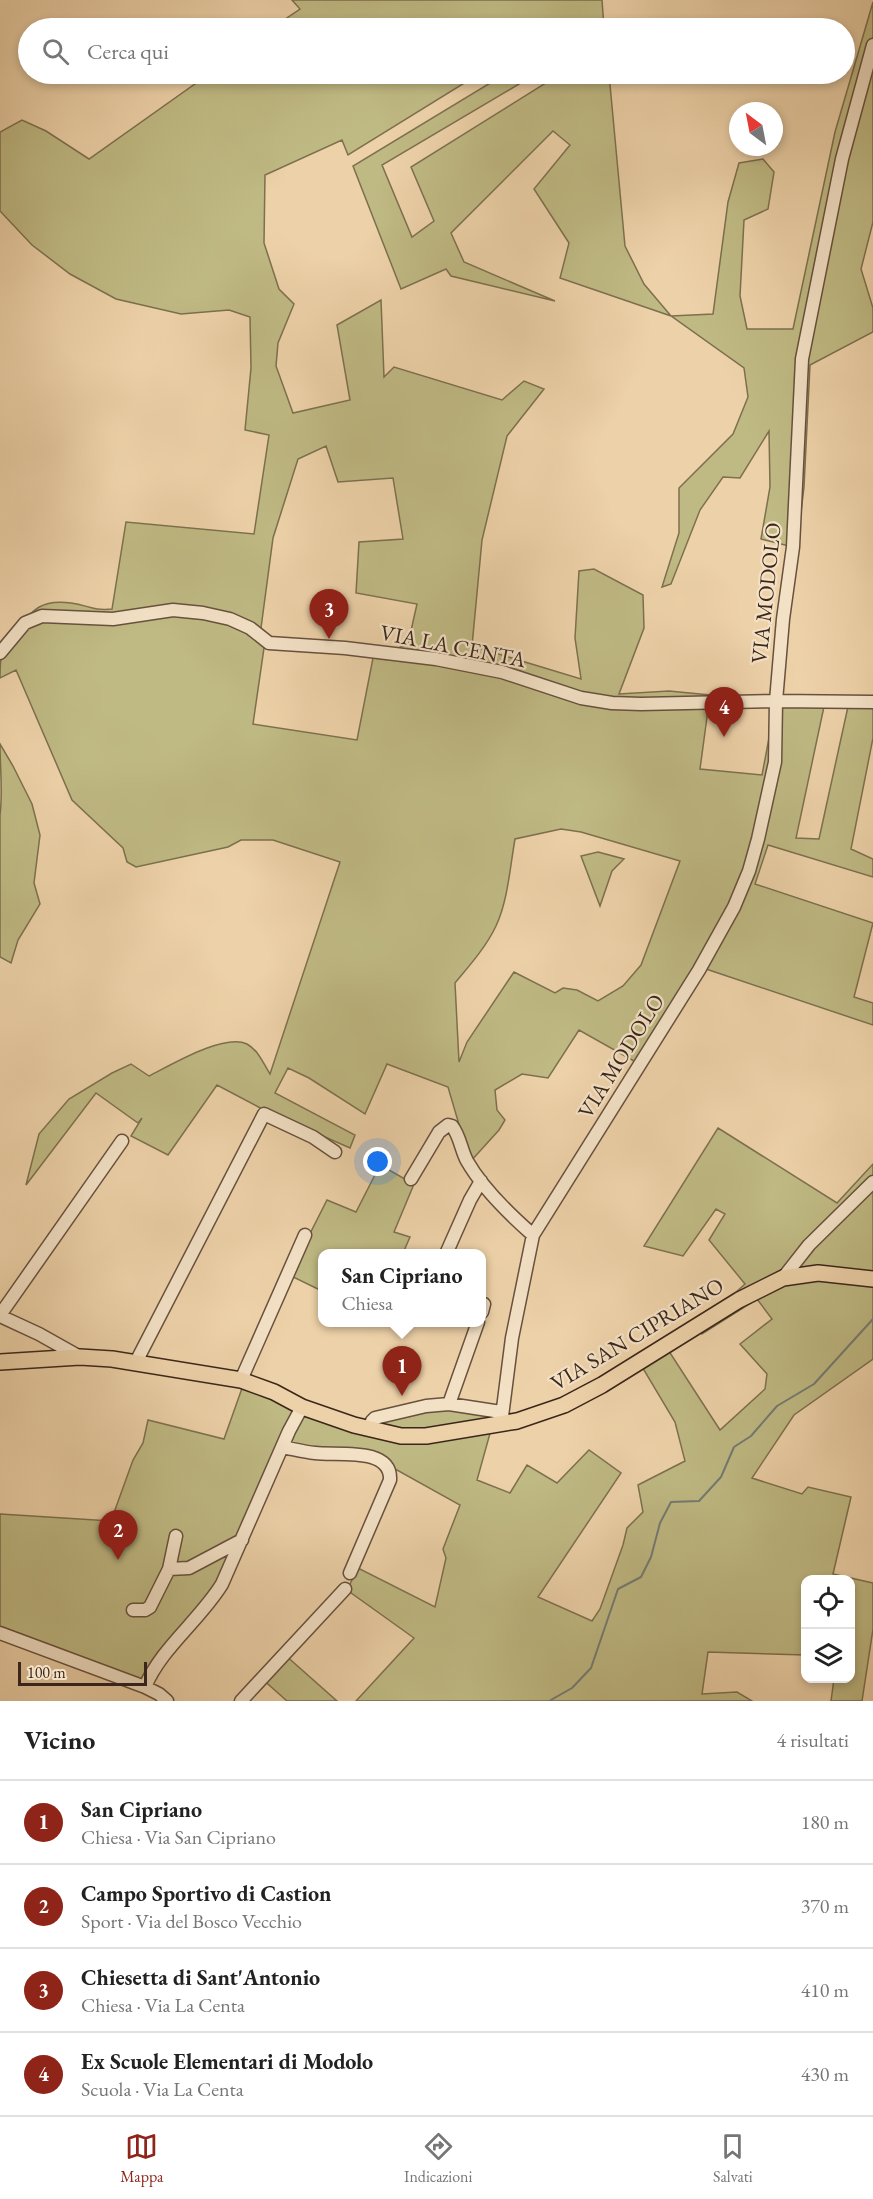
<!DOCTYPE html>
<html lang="it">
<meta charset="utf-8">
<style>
body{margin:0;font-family:"EB Garamond",serif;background:#f2f2f2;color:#222}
.controls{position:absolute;right:18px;bottom:18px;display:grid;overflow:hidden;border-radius:12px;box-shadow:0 3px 9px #0003}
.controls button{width:54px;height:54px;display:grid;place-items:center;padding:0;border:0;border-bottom:2px solid #e0e0e0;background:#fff;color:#222;font:30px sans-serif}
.compass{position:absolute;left:729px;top:102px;width:54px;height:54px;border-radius:50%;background:#fff;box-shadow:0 3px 9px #0003;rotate:328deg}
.scale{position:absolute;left:18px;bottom:15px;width:129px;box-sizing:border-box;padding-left:6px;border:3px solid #3b261b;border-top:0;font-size:16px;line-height:21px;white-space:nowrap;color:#3b261b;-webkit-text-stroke:4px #f3e1c6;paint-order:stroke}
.you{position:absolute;left:378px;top:1162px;width:21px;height:21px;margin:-15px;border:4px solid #fff;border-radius:50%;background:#1a73e8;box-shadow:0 0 0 9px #1a73e833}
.badge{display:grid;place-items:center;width:39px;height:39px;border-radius:50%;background:#8f2418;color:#fff;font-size:20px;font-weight:700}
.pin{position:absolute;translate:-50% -50px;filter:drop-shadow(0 2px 3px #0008)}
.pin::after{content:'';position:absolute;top:32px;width:21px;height:18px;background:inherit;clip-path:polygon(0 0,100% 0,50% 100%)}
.popup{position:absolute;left:318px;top:1249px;width:168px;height:78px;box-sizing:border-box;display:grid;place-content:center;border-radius:12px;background:#fff;filter:drop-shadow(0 2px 4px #0005);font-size:20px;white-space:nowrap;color:#767676}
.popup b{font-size:22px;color:#222}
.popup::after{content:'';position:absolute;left:50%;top:100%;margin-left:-12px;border:12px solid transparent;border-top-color:#fff}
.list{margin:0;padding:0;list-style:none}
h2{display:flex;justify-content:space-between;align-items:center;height:78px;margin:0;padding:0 24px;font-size:26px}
h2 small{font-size:20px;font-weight:400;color:#767676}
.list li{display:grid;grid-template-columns:39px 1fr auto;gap:18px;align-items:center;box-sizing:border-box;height:84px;padding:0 24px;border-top:2px solid #e0e0e0}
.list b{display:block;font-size:22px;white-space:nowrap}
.list p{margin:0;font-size:20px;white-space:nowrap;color:#767676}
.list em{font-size:20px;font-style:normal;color:#767676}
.icon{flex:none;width:33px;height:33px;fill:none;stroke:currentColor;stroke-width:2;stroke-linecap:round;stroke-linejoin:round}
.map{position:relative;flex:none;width:873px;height:1701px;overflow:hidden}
.search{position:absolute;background:#fff;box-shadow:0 3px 9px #0003;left:18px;right:18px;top:18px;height:66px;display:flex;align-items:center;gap:15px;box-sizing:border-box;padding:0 21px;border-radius:33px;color:#767676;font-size:22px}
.sheet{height:414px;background:#fff}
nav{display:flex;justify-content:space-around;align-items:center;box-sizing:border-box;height:84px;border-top:2px solid #e0e0e0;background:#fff;font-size:16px;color:#767676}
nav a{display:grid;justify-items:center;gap:3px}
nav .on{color:#8f2418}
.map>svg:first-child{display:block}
</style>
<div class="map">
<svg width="873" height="1701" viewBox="0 0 873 1701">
<rect width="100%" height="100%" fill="#edd1a8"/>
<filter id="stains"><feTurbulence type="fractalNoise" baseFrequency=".00333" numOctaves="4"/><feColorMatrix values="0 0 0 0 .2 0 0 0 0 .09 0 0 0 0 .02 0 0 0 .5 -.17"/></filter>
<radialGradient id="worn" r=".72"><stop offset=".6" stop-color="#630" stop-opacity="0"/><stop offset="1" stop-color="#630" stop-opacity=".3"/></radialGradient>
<path fill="#bfb983" stroke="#7d704f" stroke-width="1.5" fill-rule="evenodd" d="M 292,0 L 602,0 L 604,28 L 559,28 L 557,25 L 551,28 L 272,28 L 300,9 Z
M 873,2 L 873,222 L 861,269 L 873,308 L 873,332 L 810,365 L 804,487 L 797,546 L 793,547 L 761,539 L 770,487 L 769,431 L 740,478 L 723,477 L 700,510 L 671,584 L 662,587 L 679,533 L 679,488 L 733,434 L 748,397 L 744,368 L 671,316 L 560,278 L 569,243 L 534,189 L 570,145 L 553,131 L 451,233 L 464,262 L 555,301 L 451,276 L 446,269 L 401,289 L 353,166 L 505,74 L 536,74 L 382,165 L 412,237 L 434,221 L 411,167 L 549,81 L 546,74 L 609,74 L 625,246 L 644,284 L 671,316 L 713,314 L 728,202 L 739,163 L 763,159 L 774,172 L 768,209 L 744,220 L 740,296 L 747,329 L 793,329 L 835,132 Z
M 209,74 L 479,74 L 348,155 L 342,140 L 265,175 L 264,243 L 279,289 L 294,304 L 278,343 L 276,366 L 293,413 L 350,400 L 337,325 L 381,300 L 384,377 L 394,367 L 502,400 L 524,381 L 544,389 L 507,436 L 482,540 L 472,646 L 581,679 L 575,638 L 579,571 L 594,569 L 643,595 L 644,628 L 619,694 L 669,691 L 710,695 L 700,769 L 762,775 L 776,701 L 825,702 L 796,838 L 819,839 L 849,702 L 873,702 L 873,738 L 851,849 L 873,859 L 873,877 L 768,845 L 755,884 L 873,923 L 854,997 L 873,1003 L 873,1025 L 700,967 L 641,1065 L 579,1030 L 548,1078 L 522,1074 L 495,1090 L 497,1110 L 505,1120 L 499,1130 L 470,1162 L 448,1087 L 387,1064 L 365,1114 L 309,1078 L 288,1068 L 275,1093 L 355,1135 L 350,1148 L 266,1111 L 217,1085 L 168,1155 L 131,1136 L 142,1118 L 138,1123 L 96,1093 L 26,1185 L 39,1134 L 69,1099 L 112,1073 L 131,1064 L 149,1076 C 171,1065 224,1033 247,1044 C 259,1051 263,1063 270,1074 L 340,862 L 273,840 L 241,840 L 228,847 L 136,867 L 127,862 L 123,848 L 72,800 L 16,670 L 0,678 C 0,651 2,652 17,631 C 32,609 42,599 71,603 C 88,605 92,611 112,609 L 126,522 L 254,534 L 269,435 L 245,430 L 251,368 L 250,317 L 229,310 L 181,314 L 116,299 L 70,274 L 32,245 L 0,211 L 0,132 L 22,120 L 46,131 L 89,159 ZM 326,446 L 338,482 L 393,478 L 403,539 L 359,542 L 356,593 L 417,604 L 408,644 L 373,658 L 357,740 L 253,724 L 264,648 L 261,628 L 273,538 L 298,459 ZM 561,829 L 581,832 L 680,861 L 641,965 L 623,986 L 598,1001 L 577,990 L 563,988 L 555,993 L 514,972 L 467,1042 L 459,1062 L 455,983 C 470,965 486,947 496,926 C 508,900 510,867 515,839 Z
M 0,744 L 13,766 L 32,804 L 40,835 L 34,883 L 40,904 L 18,940 L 11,963 L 0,957 L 0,815 C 3,792 0,769 0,744 Z
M 598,852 L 624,859 L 612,871 L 600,906 L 581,856 Z
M 718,1128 L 837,1203 L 873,1164 L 873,1359 L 794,1415 L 752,1478 L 802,1494 L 808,1487 L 851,1497 L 833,1574 L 873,1583 L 873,1629 L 862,1701 L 831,1701 L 834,1679 L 850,1678 L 850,1580 L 806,1580 L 805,1655 L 708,1652 L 702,1694 L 737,1692 L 752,1701 L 356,1701 L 414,1638 L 347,1590 L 358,1568 L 435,1607 L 446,1558 L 443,1549 L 460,1505 L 388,1465 L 283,1446 L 223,1585 L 141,1683 L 0,1635 L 0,1514 L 111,1521 L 133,1460 L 143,1443 L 148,1420 L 224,1439 L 246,1377 L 350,1419 L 375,1424 L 431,1408 L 488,1413 L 494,1419 L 477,1480 L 510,1493 L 527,1465 L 557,1483 L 589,1450 L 621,1473 L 538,1597 L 592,1621 L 600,1609 L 623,1545 L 627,1528 L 643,1512 L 638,1485 L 685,1461 L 675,1422 L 638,1360 L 665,1345 L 720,1430 L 765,1389 L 767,1374 L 740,1344 L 772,1319 L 757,1299 L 702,1334 L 697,1325 L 707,1318 L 745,1284 L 709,1240 L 725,1214 L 716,1209 L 683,1256 L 644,1246 Z
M 380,1165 L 414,1184 L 394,1232 L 410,1237 L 403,1253 L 322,1254 L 322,1291 L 289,1275 L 327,1200 L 356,1212 Z
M 284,1654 L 337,1701 L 287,1701 L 260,1677 Z"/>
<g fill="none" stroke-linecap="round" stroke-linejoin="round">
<path stroke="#747c74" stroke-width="2" d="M 549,1701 L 572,1688 L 591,1668 L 618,1589 L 641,1577 L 651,1557 L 660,1523 L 671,1502 L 699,1501 L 721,1477 L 734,1447 L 751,1436 L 777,1406 L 814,1384 L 873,1319"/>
<defs>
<path id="minor" d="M 0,653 L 25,623 L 42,616 L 113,619 L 173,610 L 203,613 L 230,619 L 250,628 L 269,643 L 345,648 L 436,659 L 502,672 L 581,698 L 612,703 L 641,704 L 776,701 L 873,702
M 411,1179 L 439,1132 L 448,1125 L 452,1126 C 460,1136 461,1150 467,1161 C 483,1189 509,1214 533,1235
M 446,1254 L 470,1200 L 481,1181
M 783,1278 L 809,1245 L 873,1182
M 482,1312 L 484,1304
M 0,1315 L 122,1141
M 0,1316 L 39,1334 L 80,1357
M 136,1362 L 264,1114 L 313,1137 L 335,1152
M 241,1380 L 305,1235
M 449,1404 L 478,1322
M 501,1424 L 512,1338 L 533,1235 L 699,970 L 734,907 L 749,871 L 758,839 L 775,762 L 776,701 L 783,619 L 793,547 L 802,359 L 842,159 L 873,45
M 369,1429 L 372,1421 L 375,1418 L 426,1406 L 449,1404 L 501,1412
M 282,1447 C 293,1449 304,1452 315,1453 C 335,1456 392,1446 390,1480 L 350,1573
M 176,1536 L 169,1569 L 189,1568 L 242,1540
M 133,1610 L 145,1610 L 150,1607 L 169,1569
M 0,1633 L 145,1687 L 159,1694 L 167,1701
M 145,1687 C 161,1648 200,1620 222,1584 L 289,1431 L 302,1407
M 241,1701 L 345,1589"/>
<path id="major" d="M 0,1362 L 80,1357 L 112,1359 L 241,1380 L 274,1392 L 302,1407 L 354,1425 L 401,1436 L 426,1436 L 517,1421 L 564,1405 L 602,1385 L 739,1300 L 783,1278 L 818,1273 L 873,1279"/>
</defs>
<use href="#minor" stroke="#68513e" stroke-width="15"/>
<use href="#major" stroke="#3b261b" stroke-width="18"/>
<use href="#minor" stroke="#f3e1c6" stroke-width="12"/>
<use href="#major" stroke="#edd1a8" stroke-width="15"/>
</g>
<g text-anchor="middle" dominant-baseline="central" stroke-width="4.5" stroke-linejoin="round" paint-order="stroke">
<g font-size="22" fill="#3b261b" stroke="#f3e1c6">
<text transform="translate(766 593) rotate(-84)">VIA MODOLO</text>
<text transform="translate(453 646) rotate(11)">VIA LA CENTA</text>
<text transform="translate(621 1056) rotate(-58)">VIA MODOLO</text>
<text transform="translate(637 1334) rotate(-31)">VIA SAN CIPRIANO</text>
</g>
</g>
<rect width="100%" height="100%" filter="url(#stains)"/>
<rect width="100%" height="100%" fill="url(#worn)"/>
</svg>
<div class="controls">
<button><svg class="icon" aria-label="locate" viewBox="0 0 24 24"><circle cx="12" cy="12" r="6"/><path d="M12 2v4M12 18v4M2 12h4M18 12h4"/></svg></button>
<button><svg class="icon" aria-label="layers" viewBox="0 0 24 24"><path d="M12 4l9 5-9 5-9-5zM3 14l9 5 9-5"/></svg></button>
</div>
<svg class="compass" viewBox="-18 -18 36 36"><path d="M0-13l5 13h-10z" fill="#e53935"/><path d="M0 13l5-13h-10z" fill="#767676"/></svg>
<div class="scale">100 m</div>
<div class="you"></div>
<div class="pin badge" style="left:402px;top:1396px">1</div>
<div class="popup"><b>San Cipriano</b>Chiesa</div>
<div class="pin badge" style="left:118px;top:1560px">2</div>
<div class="pin badge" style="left:329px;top:639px">3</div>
<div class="pin badge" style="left:724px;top:737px">4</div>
<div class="search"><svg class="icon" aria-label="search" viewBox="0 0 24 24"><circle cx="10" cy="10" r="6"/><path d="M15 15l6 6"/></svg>Cerca qui</div>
</div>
<section class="sheet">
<h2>Vicino<small>4 risultati</small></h2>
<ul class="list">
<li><span class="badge">1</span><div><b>San Cipriano</b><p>Chiesa · Via San Cipriano</p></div><em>180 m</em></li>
<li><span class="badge">2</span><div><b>Campo Sportivo di Castion</b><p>Sport · Via del Bosco Vecchio</p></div><em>370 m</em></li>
<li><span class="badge">3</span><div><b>Chiesetta di Sant'Antonio</b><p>Chiesa · Via La Centa</p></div><em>410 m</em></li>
<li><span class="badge">4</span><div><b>Ex Scuole Elementari di Modolo</b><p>Scuola · Via La Centa</p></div><em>430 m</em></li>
</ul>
</section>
<nav>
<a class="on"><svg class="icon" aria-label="map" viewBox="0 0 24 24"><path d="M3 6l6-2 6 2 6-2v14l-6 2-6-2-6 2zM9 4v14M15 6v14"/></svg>Mappa</a>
<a><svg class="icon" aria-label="directions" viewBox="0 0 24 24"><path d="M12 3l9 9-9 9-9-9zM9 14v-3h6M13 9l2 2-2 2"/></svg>Indicazioni</a>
<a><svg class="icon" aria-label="saved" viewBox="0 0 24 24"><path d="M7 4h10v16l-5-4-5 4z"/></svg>Salvati</a>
</nav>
